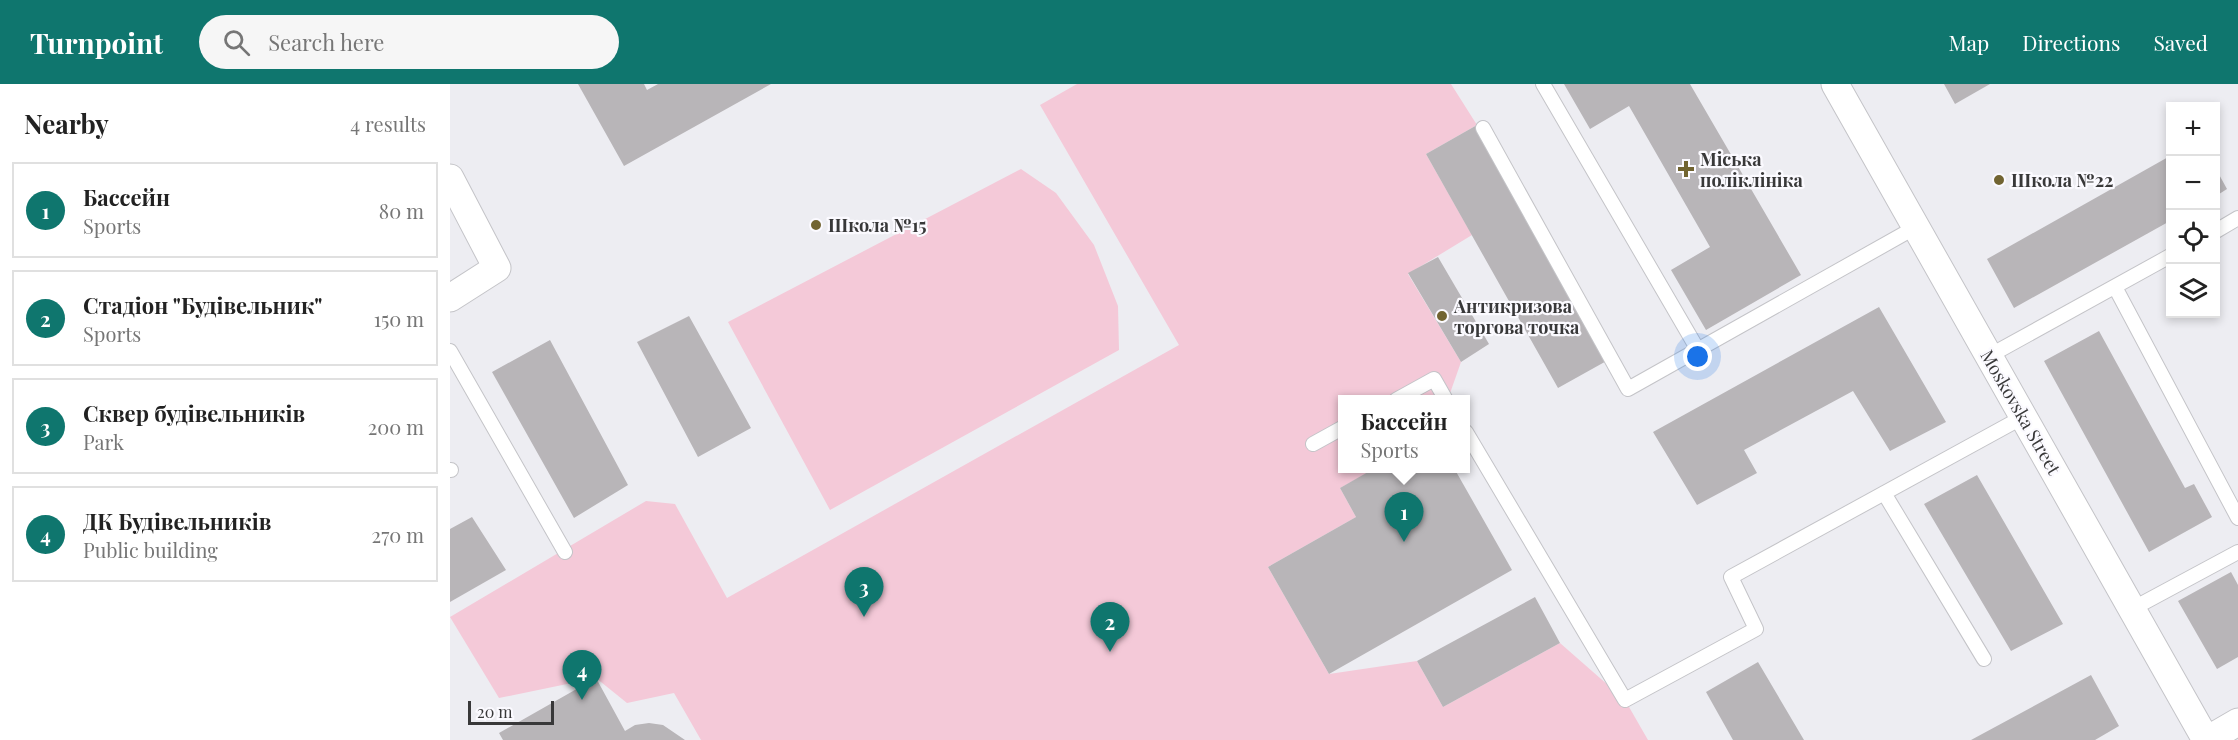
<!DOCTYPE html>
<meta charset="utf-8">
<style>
body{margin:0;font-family:"Playfair Display",serif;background:#f6f6f6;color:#222}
.controls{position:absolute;right:18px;top:18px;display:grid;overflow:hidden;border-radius:0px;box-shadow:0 3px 9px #0003}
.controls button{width:54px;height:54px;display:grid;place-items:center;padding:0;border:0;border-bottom:2px solid #e0e0e0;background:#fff;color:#222;font:30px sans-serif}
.scale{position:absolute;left:18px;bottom:15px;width:86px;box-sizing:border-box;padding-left:6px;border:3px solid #383839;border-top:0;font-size:16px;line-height:21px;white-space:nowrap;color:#383839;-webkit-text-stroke:4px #fbfaff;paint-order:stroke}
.you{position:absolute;left:1248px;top:273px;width:21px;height:21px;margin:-15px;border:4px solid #fff;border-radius:50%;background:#1a73e8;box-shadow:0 0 0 9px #1a73e833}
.badge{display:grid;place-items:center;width:39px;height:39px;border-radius:50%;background:#0f766e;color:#fff;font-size:20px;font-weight:700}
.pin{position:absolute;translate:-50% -50px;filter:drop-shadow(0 2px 3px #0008)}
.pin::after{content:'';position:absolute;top:32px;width:21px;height:18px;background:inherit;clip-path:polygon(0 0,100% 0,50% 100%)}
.popup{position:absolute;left:888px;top:311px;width:132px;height:78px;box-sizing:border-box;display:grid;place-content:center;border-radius:0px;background:#fff;filter:drop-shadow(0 2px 4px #0005);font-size:20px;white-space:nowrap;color:#767676}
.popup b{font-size:22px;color:#222}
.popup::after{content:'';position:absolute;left:50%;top:100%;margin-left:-12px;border:12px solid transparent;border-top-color:#fff}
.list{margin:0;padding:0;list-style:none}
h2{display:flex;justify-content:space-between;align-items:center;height:78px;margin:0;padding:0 24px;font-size:26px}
h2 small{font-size:20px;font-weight:400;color:#767676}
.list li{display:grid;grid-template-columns:39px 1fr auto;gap:18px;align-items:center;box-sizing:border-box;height:96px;margin:0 12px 12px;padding:0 12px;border:2px solid #e0e0e0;border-radius:0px}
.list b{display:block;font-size:22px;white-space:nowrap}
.list p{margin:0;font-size:20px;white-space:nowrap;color:#767676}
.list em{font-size:20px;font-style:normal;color:#767676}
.icon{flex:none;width:33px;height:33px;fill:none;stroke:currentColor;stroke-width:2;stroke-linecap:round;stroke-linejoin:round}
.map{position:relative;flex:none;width:1788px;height:656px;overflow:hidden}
header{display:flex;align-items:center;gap:36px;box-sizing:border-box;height:84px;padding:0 30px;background:#0f766e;color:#fff}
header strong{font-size:28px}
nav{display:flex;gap:33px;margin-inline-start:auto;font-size:21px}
.search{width:420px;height:54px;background:#f6f6f6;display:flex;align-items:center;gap:15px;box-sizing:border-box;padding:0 21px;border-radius:33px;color:#767676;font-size:22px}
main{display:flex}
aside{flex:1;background:#fff}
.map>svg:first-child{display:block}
</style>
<header>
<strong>Turnpoint</strong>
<div class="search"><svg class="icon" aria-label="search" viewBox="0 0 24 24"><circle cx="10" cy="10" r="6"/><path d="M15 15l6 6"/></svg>Search here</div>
<nav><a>Map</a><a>Directions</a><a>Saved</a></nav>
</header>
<main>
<aside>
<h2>Nearby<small>4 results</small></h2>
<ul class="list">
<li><span class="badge">1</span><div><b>Бассейн</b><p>Sports</p></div><em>80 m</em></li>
<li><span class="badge">2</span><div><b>Стадіон &quot;Будівельник&quot;</b><p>Sports</p></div><em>150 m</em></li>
<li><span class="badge">3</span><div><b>Сквер будівельників</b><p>Park</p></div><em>200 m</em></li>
<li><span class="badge">4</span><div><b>ДК Будівельників</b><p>Public building</p></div><em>270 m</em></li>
</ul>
</aside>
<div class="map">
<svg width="1788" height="656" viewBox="0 0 1788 656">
<rect width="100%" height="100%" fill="#ededf2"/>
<path fill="#f4c9d8" d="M 627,0 L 1001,0 L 1027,41 L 976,70 L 1022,151 L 958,190 L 1011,278 L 998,315 L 892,316 L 892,384 L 925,385 L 890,404 L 906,433 L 818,483 L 879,590 L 967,577 L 993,623 L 1110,559 L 1175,616 L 1198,656 L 251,656 L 224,609 L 177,619 L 146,594 L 49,614 L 0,533 L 196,417 L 225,420 L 277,514 L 729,261 L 590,21 Z
M 571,85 L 606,109 L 644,161 L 668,222 L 669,266 L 380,426 L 278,238 Z"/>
<path fill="#b8b5b8" d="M 128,0 L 194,0 L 197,6 L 208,0 L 321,0 L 174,82 Z
M 1114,0 L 1240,0 L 1351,191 L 1256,246 L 1221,186 L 1260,163 L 1179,22 L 1140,45 Z
M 1494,0 L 1540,0 L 1505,20 Z
M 1027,41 L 1160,275 L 1108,304 L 976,70 Z
M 1720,72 L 1720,137 L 1564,224 L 1537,175 Z
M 1766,85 L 1777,105 L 1766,112 Z
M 988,173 L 1039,260 L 1011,278 L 958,189 Z
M 1429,223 L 1496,338 L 1440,367 L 1403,307 L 1294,366 L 1307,389 L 1247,421 L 1203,348 Z
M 239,232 L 301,344 L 248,373 L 187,258 Z
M 1649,247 L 1735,404 L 1744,400 L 1762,433 L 1699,468 L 1594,277 Z
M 100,256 L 178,401 L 124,434 L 42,288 Z
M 925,384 L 1004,384 L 1062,486 L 879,590 L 818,483 L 906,433 L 890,404 Z
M 1527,391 L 1613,540 L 1561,567 L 1474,420 Z
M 22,433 L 56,486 L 0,518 L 0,445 Z
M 1781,488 L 1788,501 L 1788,573 L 1767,585 L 1728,517 Z
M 1085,513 L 1110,559 L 993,623 L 967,577 Z
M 1308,578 L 1354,656 L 1283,656 L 1256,608 Z
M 1641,591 L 1669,642 L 1645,656 L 1521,656 Z
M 146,594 L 175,647 L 185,641 L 199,639 L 213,641 L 235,656 L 53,656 L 49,649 Z"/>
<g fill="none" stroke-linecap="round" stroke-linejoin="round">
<defs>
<path id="service" d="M 1093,0 L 1248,266
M 1033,44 L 1178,305 L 1466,143
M 1766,147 L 1788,134
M 1665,203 L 1788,434
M 0,267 L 115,468
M 1539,272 L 1720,172
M 946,316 L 984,295 L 996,316
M 1016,348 L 1175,616 L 1306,545 L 1281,493 L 1573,333
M 863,360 L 892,344
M 0,386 L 1,386
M 1434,409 L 1534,575
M 1682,525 L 1788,468"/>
<path id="minor" d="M 1385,0 L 1756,656
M 0,94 L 47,184 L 0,214
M 1757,656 L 1788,638"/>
</defs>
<use href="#service" stroke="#c4c4c8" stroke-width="16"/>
<use href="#minor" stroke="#c4c4c8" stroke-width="29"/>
<use href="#service" stroke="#fff" stroke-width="14"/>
<use href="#minor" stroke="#fff" stroke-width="27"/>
</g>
<g fill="#716431" stroke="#fbfaff" stroke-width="2">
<path d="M1233 76h6v6h6v6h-6v6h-6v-6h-6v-6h6z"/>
<circle cx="1549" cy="96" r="6"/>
<circle cx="366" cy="141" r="6"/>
<circle cx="992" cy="232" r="6"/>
</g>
<g text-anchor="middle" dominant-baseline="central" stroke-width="4.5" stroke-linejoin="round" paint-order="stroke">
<g font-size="18" font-weight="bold" fill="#383839" stroke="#fbfaff" text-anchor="start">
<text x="1250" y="75">Міська<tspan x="1250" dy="21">поліклініка</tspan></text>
<text x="1561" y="96">Школа №22</text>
<text x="378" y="141">Школа №15</text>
<text x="1004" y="222">Антикризова<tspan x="1004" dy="21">торгова точка</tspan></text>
</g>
<g font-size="18" fill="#383839" stroke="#fbfaff">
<text transform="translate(1571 328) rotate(60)">Moskovska Street</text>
</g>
</g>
</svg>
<div class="controls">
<button>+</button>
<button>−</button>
<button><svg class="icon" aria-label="locate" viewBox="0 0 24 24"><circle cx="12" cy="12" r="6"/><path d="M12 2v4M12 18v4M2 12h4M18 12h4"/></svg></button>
<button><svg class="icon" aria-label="layers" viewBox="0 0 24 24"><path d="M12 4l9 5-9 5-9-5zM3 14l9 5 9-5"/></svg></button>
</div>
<div class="scale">20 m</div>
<div class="you"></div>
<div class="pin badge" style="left:954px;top:458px">1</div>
<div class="popup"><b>Бассейн</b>Sports</div>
<div class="pin badge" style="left:660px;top:568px">2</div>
<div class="pin badge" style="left:414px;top:533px">3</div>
<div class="pin badge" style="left:132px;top:616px">4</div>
</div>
</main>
